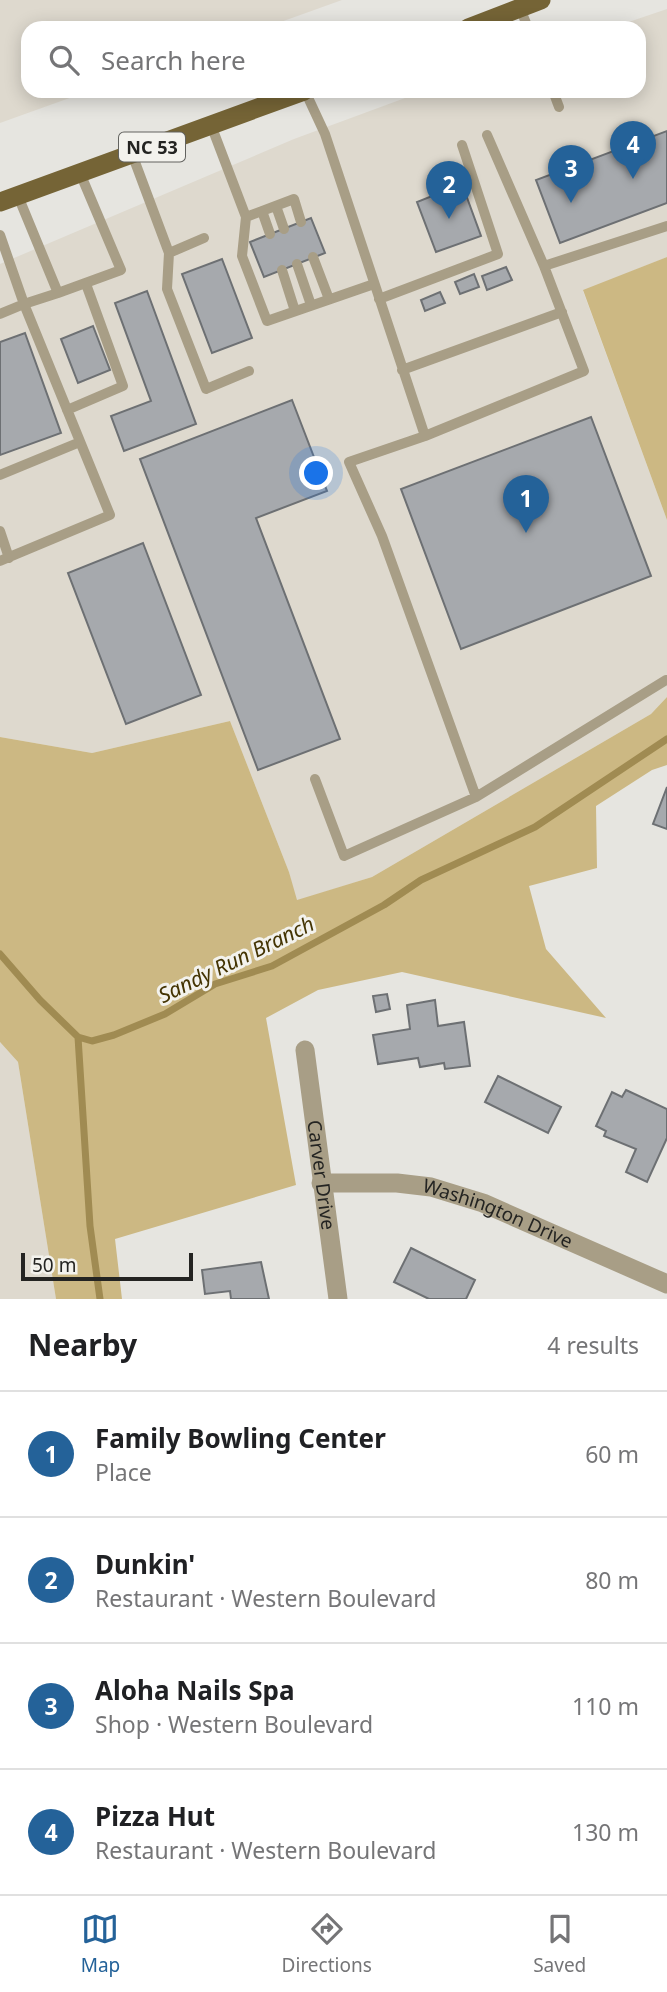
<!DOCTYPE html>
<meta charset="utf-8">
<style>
body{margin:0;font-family:"Noto Sans",sans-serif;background:#f2f2f2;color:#202124}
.scale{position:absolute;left:21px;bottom:18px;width:172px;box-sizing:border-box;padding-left:7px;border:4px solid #242422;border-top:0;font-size:19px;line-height:24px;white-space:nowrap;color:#242422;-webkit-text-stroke:5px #f3f2ed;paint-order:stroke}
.you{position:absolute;left:317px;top:474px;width:24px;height:24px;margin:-18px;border:5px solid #fff;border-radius:50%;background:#1a73e8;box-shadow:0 0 0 10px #1a73e833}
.badge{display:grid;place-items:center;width:46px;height:46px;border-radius:50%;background:#246299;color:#fff;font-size:23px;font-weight:700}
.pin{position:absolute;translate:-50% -58px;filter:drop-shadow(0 2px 4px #0008)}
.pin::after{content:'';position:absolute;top:37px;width:24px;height:21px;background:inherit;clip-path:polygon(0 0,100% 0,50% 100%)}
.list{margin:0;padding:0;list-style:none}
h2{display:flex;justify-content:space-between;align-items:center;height:91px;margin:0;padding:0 28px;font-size:30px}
h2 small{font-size:23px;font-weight:400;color:#757577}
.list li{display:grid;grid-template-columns:46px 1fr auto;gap:21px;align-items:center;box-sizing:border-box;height:126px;padding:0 28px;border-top:2px solid #e0e0e0}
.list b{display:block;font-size:26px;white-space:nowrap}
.list p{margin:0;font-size:23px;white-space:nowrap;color:#757577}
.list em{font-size:23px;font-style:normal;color:#757577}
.icon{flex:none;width:38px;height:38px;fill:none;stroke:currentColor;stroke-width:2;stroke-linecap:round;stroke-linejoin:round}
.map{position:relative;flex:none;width:667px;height:1299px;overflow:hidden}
.search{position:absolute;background:#fff;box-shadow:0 4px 18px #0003;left:21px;right:21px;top:21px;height:77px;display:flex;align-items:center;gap:18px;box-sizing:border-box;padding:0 24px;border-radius:21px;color:#757577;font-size:26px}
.sheet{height:595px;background:#fff}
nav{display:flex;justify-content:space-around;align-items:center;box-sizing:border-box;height:98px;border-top:2px solid #e0e0e0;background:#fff;font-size:19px;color:#757577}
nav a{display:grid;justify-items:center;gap:4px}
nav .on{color:#246299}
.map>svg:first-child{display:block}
</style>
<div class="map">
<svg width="667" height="1299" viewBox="0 0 667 1299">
<rect width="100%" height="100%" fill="#e6e5e0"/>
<path fill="#ded9ce" d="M 0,0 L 342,0 L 264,28 L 28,28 L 28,91 L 89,91 L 0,123 Z
M 667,9 L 667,257 L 583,291 L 667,520 L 667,697 L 651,714 L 372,877 L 296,901 L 289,872 L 230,721 L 92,753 L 0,737 L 0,264 L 294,139 L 424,91 L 639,91 L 639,28 L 611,28 Z
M 0,1042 L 18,1062 L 56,1299 L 0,1299 Z"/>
<path fill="#ccb883" d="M 667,257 L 667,520 L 583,290 Z
M 667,697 L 667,765 L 652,770 L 596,806 L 597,868 L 529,886 L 546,949 L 606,1018 L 402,972 L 318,990 L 266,1018 L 296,1185 L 115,1239 L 122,1299 L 56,1299 L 18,1062 L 0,1042 L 0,737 L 92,753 L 230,721 L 289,872 L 297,900 L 372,877 L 651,714 Z"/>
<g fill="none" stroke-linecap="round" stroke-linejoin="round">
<path stroke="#a08b52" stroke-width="7" d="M 0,954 L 40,1000 L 78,1037 L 92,1041 L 114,1035 L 165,1014 L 215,984 L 272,966 L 384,905 L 421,880 L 535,827 L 667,739
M 78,1037 L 90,1226 L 100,1299"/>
</g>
<path fill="#a6a9ad" stroke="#6d7073" stroke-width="2" d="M 667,131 L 667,203 L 560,243 L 536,180 Z
M 462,184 L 481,236 L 436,252 L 417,202 Z
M 311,218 L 325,253 L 264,277 L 250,242 Z
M 222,259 L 252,338 L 212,353 L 182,274 Z
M 506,267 L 512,280 L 487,290 L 482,276 Z
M 474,274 L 479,287 L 460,294 L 455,282 Z
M 147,291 L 196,424 L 124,451 L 111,416 L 151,401 L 115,303 Z
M 440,292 L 445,303 L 425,311 L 421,300 Z
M 93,326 L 110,370 L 78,383 L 61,339 Z
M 25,333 L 61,433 L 0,455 L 0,342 Z
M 292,400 L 327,491 L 256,518 L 340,739 L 258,770 L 140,459 Z
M 591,417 L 651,576 L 461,649 L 401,489 Z
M 143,543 L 201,695 L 126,724 L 68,573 Z
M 667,787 L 667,829 L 653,824 Z
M 387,994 L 390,1009 L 376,1012 L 373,996 Z
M 435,1000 L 438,1026 L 464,1022 L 470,1066 L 445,1069 L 444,1063 L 420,1067 L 418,1058 L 378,1064 L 373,1035 L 410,1029 L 407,1005 Z
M 498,1076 L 561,1107 L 548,1133 L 485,1102 Z
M 626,1090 L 667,1109 L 667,1138 L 647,1182 L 626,1172 L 636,1149 L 604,1136 L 606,1131 L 596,1126 L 612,1092 L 622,1097 Z
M 411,1248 L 475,1280 L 466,1299 L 429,1299 L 394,1282 Z
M 261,1262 L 269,1299 L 231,1299 L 230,1291 L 205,1294 L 202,1270 Z"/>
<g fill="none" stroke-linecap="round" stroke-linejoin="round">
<path stroke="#a89e86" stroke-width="10" d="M 520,8 L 528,28
M 305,91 L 325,134 L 425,436 L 349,462 L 382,536 L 476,797 L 666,680
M 553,91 L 559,107
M 211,125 L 246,217 L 242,256 L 267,321 L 374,284
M 487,135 L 544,266 L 667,226
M 132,154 L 169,253 L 167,289 L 206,389 L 249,371
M 18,196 L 58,293 L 121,270 L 80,173
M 276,206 L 284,229
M 262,211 L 270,234
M 246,217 L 294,199 L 301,222
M 0,235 L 24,304 L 58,293
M 169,253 L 204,238
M 313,257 L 329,299
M 297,264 L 311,305
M 282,270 L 295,311
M 379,299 L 498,254 L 462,145
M 0,314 L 24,304 L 110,515 L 0,561
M 402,370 L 562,312
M 67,410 L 123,386 L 86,284
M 425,436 L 584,371 L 544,266
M 0,475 L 80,442
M 0,531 L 9,558
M 315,779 L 344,856 L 476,797"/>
<g stroke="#a89e86" stroke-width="19">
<path id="s1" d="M 305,1050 L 338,1299"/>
<path id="s2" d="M 321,1183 L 397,1183 L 431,1187 L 483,1203 L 667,1284"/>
</g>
<path stroke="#756436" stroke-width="19" d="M 468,28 L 541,0
M 0,202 L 304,91"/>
</g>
<g text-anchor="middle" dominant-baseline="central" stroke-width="6" stroke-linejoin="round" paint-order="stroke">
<rect fill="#f3f2ed" stroke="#62625f" stroke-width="2" x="119" y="132.5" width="66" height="29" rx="5"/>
<g font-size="18" font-weight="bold" fill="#242422">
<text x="152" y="147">NC 53</text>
</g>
<g font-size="19" fill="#242422" stroke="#f3f2ed">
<text stroke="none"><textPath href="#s1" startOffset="126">Carver Drive</textPath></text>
<text stroke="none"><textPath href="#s2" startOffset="182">Washington Drive</textPath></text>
</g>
<g font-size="21" font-style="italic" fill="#443403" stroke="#f3f2ed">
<text transform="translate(236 959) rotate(-26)">Sandy Run Branch</text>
</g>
</g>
</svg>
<div class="scale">50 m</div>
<div class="you"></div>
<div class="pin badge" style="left:526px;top:533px">1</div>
<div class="pin badge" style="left:449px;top:219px">2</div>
<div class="pin badge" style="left:571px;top:203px">3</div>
<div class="pin badge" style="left:633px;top:179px">4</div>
<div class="search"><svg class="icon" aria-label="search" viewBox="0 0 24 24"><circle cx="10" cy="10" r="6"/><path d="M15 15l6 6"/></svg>Search here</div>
</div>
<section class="sheet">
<h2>Nearby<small>4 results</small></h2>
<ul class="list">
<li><span class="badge">1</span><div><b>Family Bowling Center</b><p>Place</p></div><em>60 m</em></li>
<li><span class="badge">2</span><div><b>Dunkin'</b><p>Restaurant · Western Boulevard</p></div><em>80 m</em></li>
<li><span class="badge">3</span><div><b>Aloha Nails Spa</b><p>Shop · Western Boulevard</p></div><em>110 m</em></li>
<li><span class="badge">4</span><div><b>Pizza Hut</b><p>Restaurant · Western Boulevard</p></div><em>130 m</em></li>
</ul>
</section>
<nav>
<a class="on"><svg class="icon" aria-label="map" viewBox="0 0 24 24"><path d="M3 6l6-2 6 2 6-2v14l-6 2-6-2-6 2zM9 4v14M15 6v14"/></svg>Map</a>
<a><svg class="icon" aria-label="directions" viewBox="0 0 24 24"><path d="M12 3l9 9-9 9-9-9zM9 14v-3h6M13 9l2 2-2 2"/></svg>Directions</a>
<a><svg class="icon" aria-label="saved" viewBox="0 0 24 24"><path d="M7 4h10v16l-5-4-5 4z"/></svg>Saved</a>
</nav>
